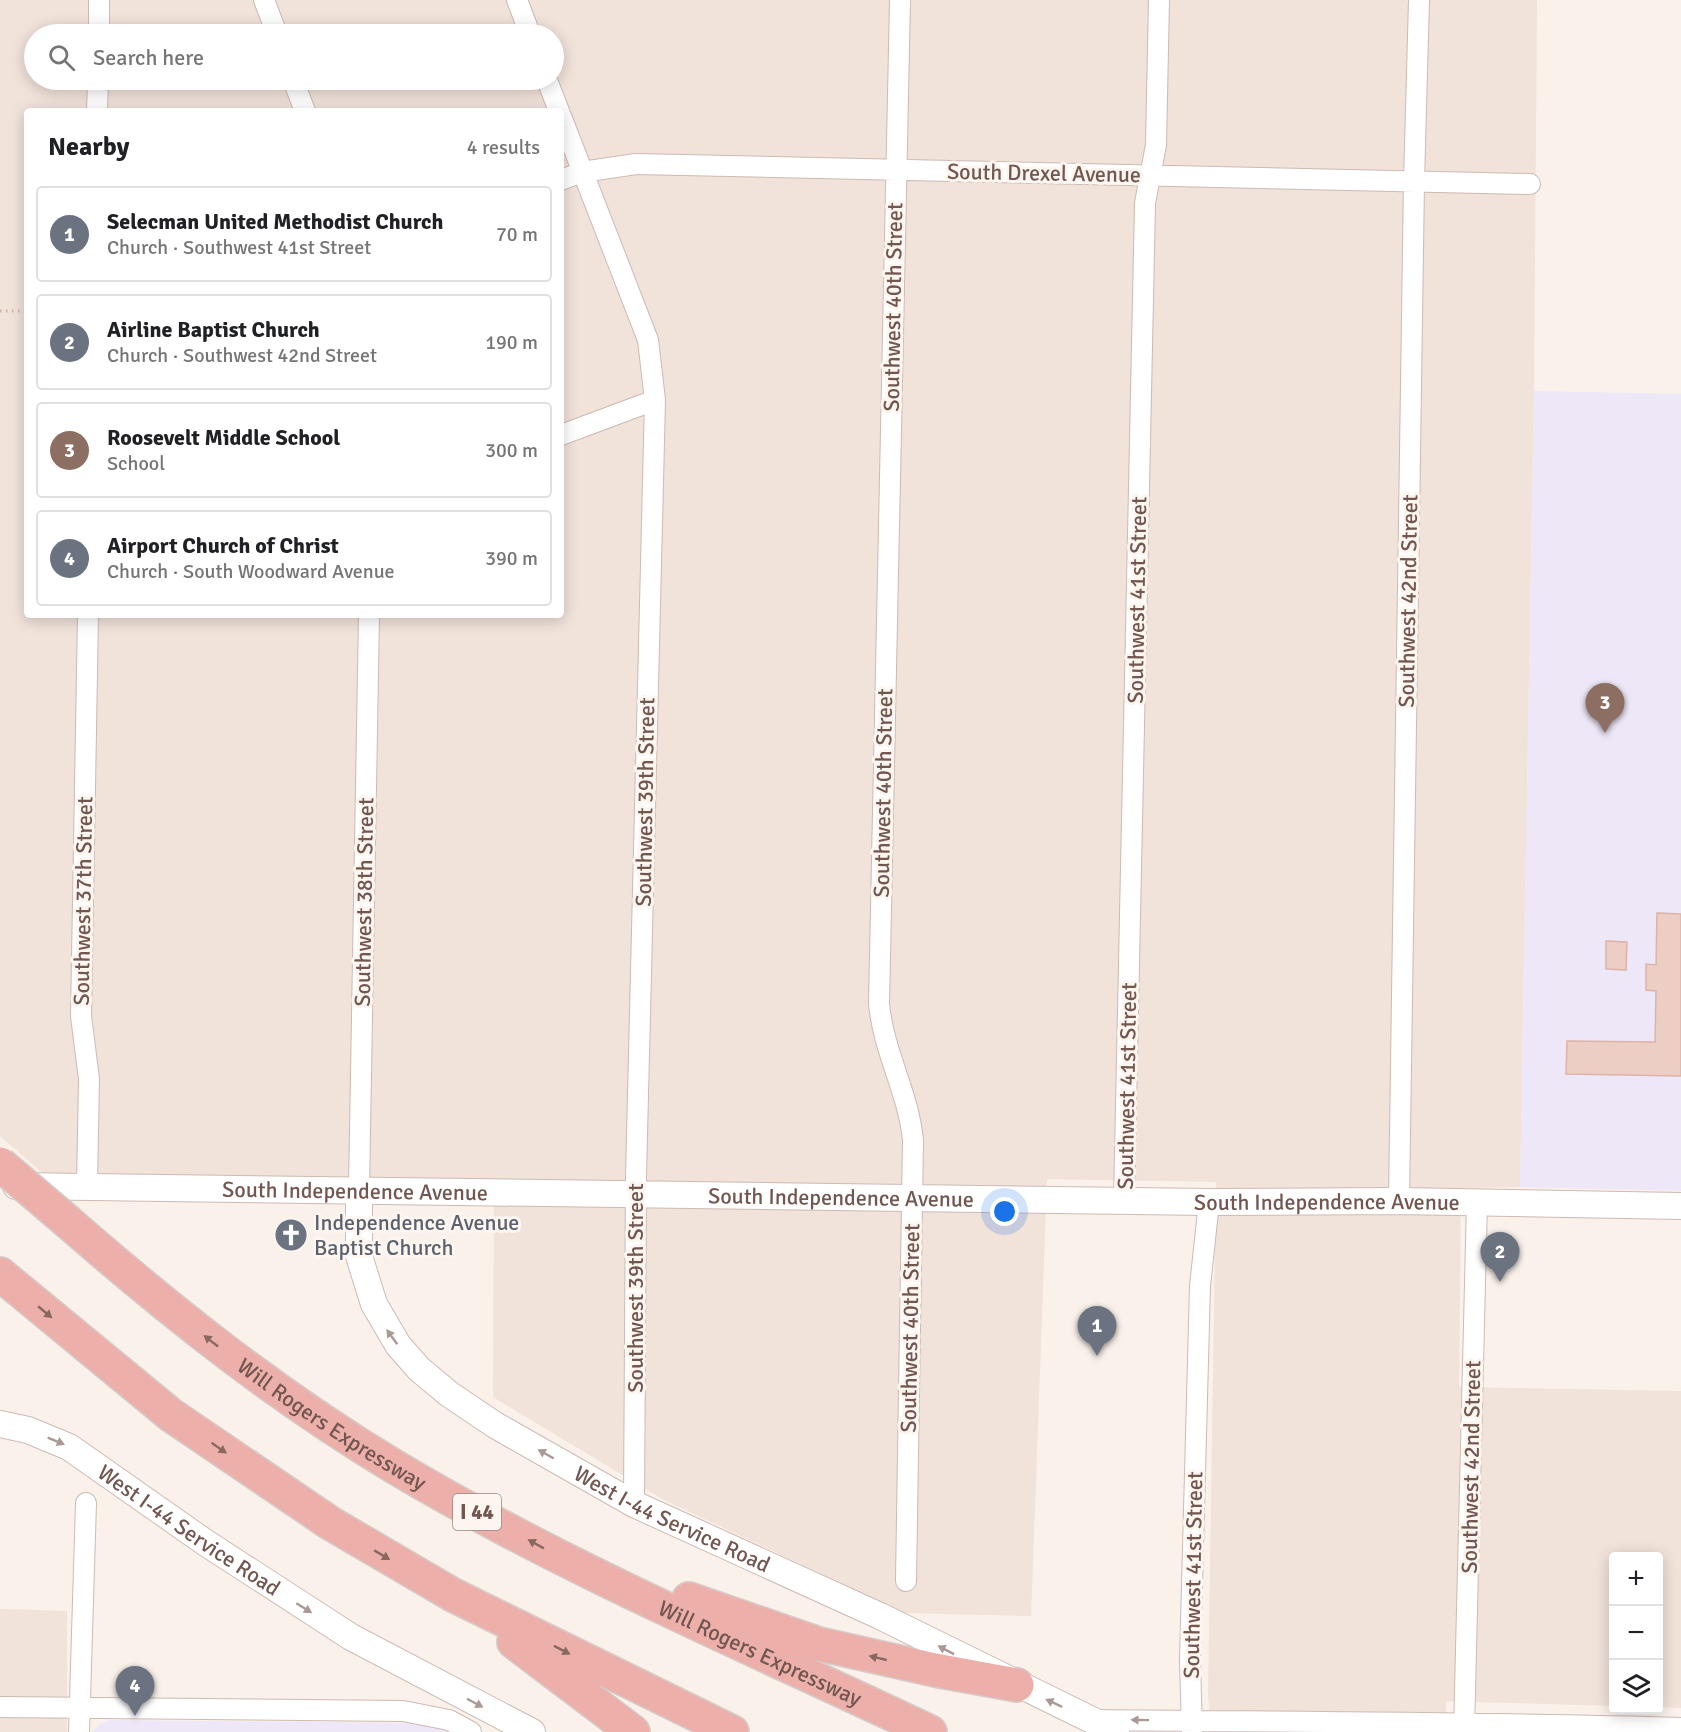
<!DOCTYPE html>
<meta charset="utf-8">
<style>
body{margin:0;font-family:Signika,sans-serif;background:#f2f2f2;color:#202124}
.controls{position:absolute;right:18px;bottom:18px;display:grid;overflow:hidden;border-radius:6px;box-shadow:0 3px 15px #0003}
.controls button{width:54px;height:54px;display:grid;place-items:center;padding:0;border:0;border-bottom:2px solid #e0e0e0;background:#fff;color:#202124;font:30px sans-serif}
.you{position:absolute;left:1005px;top:1212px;width:21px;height:21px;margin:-15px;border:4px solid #fff;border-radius:50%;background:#1a73e8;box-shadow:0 0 0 9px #1a73e833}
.badge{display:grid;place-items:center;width:39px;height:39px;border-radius:50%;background:#2563eb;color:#fff;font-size:20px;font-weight:700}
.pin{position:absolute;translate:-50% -50px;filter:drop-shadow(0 2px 3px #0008)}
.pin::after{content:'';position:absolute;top:32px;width:21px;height:18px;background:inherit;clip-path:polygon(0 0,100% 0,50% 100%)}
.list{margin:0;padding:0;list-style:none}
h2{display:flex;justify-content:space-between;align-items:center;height:78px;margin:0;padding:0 24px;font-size:26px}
h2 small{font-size:20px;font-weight:400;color:#757577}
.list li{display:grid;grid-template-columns:39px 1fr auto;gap:18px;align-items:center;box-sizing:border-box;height:96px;margin:0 12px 12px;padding:0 12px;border:2px solid #e0e0e0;border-radius:6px}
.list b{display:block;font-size:22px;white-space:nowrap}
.list p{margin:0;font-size:20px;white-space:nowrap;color:#757577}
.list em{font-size:20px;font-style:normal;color:#757577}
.icon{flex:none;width:33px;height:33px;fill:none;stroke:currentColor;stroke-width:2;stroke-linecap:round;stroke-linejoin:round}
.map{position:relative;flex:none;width:1681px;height:1732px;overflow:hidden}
.search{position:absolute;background:#fff;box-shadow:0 3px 15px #0003;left:24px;top:24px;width:540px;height:66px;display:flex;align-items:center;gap:15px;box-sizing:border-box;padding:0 21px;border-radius:33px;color:#757577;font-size:22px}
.panel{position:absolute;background:#fff;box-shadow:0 3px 15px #0003;left:24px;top:108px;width:540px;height:510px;border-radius:6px}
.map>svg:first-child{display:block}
</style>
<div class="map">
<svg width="1681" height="1732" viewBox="0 0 1681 1732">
<rect width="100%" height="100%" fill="#faf1ea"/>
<path fill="#f1e2da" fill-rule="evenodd" d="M 0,0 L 1537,0 L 1534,391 L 1520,1187 L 1461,1188 L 1459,1387 L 1681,1391 L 1681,1708 L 1659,1707 L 1658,1556 L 1614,1556 L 1613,1706 L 1446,1701 L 1446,1732 L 1212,1732 L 1208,1697 L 1216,1182 L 1047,1179 L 1031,1616 L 905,1613 L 664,1500 L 493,1397 L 494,1179 L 45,1175 L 0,1136 ZM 34,34 L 554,34 L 554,80 L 34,80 ZM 27,111 L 561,111 L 561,615 L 27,615 Z
M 0,1609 L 67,1611 L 67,1732 L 0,1732 Z"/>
<path fill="#eee7f7" d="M 1534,391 L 1681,394 L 1681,1191 L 1520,1187 Z
M 109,1720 L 427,1723 L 449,1732 L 92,1732 L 101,1723 Z"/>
<path fill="#eccec5" stroke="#ddb3a8" stroke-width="1.5" d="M 1657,913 L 1681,914 L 1681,1076 L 1566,1074 L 1567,1041 L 1655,1042 L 1656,991 L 1646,990 L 1646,964 L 1656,965 Z
M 1606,941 L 1627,942 L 1626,970 L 1606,969 Z"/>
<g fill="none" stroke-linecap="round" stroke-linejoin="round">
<defs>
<path id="minor" d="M 264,0 L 277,34
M 517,0 L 530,34
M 900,0 L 879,1004 C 884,1054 908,1091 913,1140 L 906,1581
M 99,34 L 99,0
M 293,80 L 305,111
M 547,80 L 559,111
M 97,111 L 98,80
M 561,116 L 648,340 L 655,400 L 636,1177 L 634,1504
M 561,180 L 582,172 L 636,164 L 1530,184
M 561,435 L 655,400
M 87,1186 L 89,1079 L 81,1016 L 88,615
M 359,1189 L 369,615
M 1124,1201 L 1145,203 L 1156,145 L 1159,0
M 1399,1201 L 1414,182 L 1419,0
M 0,1707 L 403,1711 L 449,1720 L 471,1732
M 1096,1720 C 1291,1722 1486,1722 1681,1728
M 79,1732 L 86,1503
M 1192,1732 L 1190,1660 L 1200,1286 L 1209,1202
M 1464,1732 L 1477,1202"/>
<g id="tertiary">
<path id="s1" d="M 16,1186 L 1209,1202 L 1399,1201 L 1681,1206"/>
<path id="s2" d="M 359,1189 L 359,1256 L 374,1304 L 398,1345 L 419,1369 L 449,1394 L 495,1425 L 634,1504 L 880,1616 L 1116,1732"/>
<path id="s3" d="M 0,1424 L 28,1430 L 69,1447 L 206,1543 L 351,1637 L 532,1732"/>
</g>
<g id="motorway">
<path id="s4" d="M 68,1222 C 171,1312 278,1397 395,1467 C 566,1569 751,1647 930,1732"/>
<path d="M 0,1274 L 171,1415 L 330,1523 L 453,1595 L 732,1732"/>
<path d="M 689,1599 L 819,1644 L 935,1670 L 1017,1685"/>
<path d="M 514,1642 L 633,1732"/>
</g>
</defs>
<use href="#minor" stroke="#cdbab4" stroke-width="22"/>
<use href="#tertiary" stroke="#cdbab4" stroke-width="28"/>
<use href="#motorway" stroke="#d5ccca" stroke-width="36"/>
<path stroke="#d1b1a8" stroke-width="3" stroke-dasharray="1.5 4.5" stroke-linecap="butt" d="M 0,311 L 27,311"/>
<use href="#minor" stroke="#fff" stroke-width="20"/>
<use href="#tertiary" stroke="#fff" stroke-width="26"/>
<use href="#motorway" stroke="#ecafa9" stroke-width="33"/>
<defs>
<path id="motorway-bridge" d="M 0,1164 L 68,1222"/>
</defs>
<use href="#motorway-bridge" stroke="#d5ccca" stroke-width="36" stroke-linecap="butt"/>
<use href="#motorway-bridge" stroke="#ecafa9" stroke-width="33"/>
</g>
<defs><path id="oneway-solid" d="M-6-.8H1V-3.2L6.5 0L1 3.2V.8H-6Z" transform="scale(1.5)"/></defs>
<g fill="#8a6862">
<use href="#oneway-solid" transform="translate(45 1312) rotate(40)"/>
<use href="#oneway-solid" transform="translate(211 1341) rotate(-142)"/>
<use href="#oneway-solid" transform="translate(219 1448) rotate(35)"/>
<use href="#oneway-solid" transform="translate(536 1544) rotate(-151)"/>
<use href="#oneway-solid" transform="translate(382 1555) rotate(31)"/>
<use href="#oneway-solid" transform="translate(562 1650) rotate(27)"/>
<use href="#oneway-solid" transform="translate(878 1658) rotate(-167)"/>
</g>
<g fill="#aa9a96">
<use href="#oneway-solid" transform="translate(392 1337) rotate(-126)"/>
<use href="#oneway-solid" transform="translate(56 1441) rotate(22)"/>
<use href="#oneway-solid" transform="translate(546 1454) rotate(-150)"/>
<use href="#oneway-solid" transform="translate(304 1608) rotate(32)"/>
<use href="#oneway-solid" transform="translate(946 1650) rotate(-153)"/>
<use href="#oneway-solid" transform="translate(475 1703) rotate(28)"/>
<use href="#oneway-solid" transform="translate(1054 1703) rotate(-155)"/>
<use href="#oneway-solid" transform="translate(1140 1720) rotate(-179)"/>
</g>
<defs>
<symbol id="church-disc" viewBox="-11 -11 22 22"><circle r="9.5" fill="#6b7280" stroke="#fdf6f0"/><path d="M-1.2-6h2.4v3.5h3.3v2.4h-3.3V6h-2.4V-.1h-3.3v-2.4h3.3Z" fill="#fff"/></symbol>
</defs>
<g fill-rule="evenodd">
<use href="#church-disc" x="272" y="1216" width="38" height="38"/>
</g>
<g text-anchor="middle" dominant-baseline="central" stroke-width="6" stroke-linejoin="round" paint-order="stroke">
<rect fill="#fdf6f0" stroke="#9c8680" stroke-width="1.5" x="453" y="1494" width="48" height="36" rx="4.5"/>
<g font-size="21" font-weight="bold" fill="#725650">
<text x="477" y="1512">I 44</text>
</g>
<g font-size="22" fill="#725650" stroke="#fdf6f0">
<text transform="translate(1044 173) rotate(1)">South Drexel Avenue</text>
<text transform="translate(893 307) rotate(-89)">Southwest 40th Street</text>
<text transform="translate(1137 600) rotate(-89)">Southwest 41st Street</text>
<text transform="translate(1408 601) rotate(-89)">Southwest 42nd Street</text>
<text transform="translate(883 793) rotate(-89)">Southwest 40th Street</text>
<text transform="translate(645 802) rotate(-89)">Southwest 39th Street</text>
<text transform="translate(83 901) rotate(-89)">Southwest 37th Street</text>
<text transform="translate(364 902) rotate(-89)">Southwest 38th Street</text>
<text transform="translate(1127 1086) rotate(-89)">Southwest 41st Street</text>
<text stroke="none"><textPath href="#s1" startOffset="339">South Independence Avenue</textPath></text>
<text stroke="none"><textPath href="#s1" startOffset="825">South Independence Avenue</textPath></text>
<text stroke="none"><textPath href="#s1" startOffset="1311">South Independence Avenue</textPath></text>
<text transform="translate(635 1288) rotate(-90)">Southwest 39th Street</text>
<text transform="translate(910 1328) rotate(-89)">Southwest 40th Street</text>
<text stroke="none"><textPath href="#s4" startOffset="333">Will Rogers Expressway</textPath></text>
<text transform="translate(1471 1467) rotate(-89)">Southwest 42nd Street</text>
<text stroke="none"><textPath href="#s2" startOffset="492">West I-44 Service Road</textPath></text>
<text stroke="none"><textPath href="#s3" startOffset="219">West I-44 Service Road</textPath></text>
<text transform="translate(1193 1575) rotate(-89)">Southwest 41st Street</text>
<text stroke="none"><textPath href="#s4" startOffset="819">Will Rogers Expressway</textPath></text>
</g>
<g font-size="22" fill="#5b616d" stroke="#fdf6f0" text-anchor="start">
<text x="314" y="1222">Independence Avenue<tspan x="314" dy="25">Baptist Church</tspan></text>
</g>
</g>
</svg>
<div class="controls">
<button>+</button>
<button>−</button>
<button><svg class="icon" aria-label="layers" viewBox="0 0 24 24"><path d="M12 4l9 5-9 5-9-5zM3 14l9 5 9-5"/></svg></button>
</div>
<div class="you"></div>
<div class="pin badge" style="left:1097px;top:1356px;background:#6b7280">1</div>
<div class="pin badge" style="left:1500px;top:1282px;background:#6b7280">2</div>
<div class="pin badge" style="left:1605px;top:733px;background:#8d6e63">3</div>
<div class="pin badge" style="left:135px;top:1716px;background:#6b7280">4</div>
<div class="search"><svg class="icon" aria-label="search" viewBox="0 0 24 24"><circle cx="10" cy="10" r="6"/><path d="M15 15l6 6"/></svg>Search here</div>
<section class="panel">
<h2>Nearby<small>4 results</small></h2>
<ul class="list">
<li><span class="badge" style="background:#6b7280">1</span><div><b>Selecman United Methodist Church</b><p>Church · Southwest 41st Street</p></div><em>70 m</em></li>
<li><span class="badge" style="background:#6b7280">2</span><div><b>Airline Baptist Church</b><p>Church · Southwest 42nd Street</p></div><em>190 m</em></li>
<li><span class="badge" style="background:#8d6e63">3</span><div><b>Roosevelt Middle School</b><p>School</p></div><em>300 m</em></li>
<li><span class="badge" style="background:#6b7280">4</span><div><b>Airport Church of Christ</b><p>Church · South Woodward Avenue</p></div><em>390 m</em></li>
</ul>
</section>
</div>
